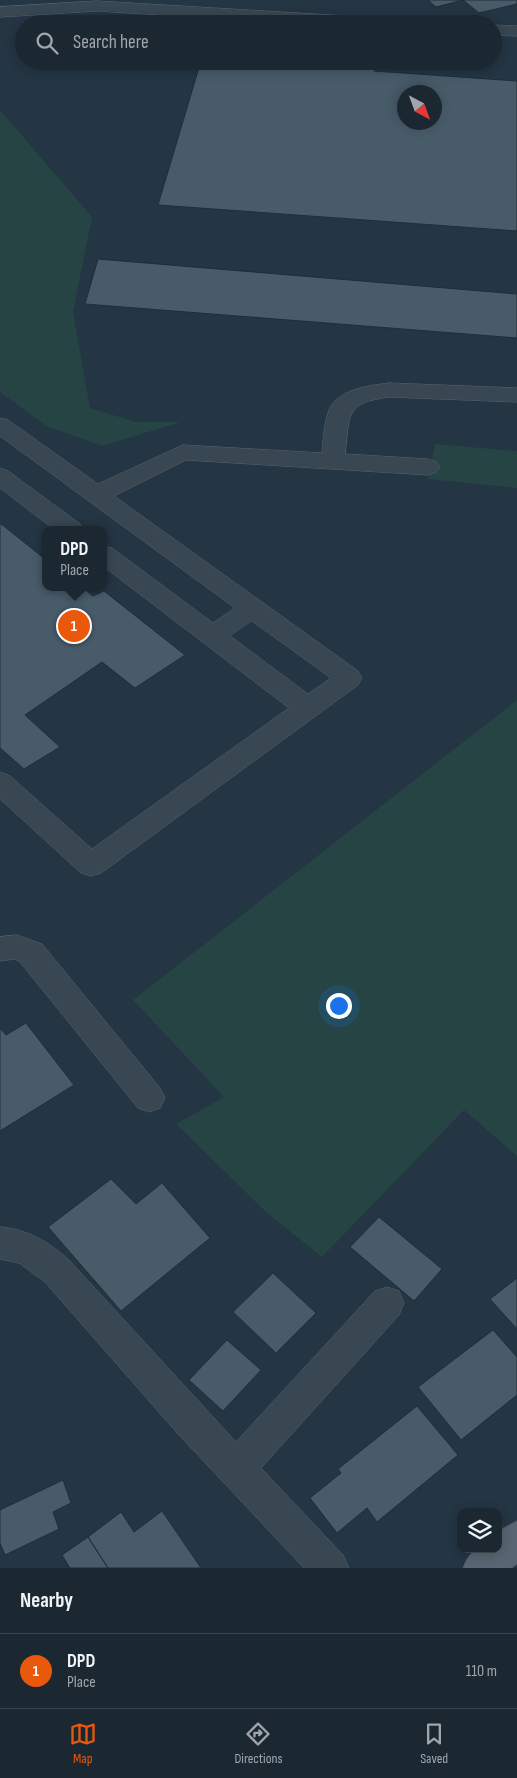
<!DOCTYPE html>
<style>
body{margin:0;font-family:"Sofia Sans Condensed",sans-serif;background:#28343e;color:#f1f3f6}
.controls{position:absolute;right:15px;bottom:15px;display:grid;overflow:hidden;border-radius:10px;box-shadow:0 2px 12px #0003}
.controls button{width:45px;height:45px;display:grid;place-items:center;padding:0;border:0;border-bottom:1px solid #39444d;background:#1b2832;color:#f1f3f6;font:25px sans-serif}
.compass{position:absolute;left:397px;top:85px;width:45px;height:45px;border-radius:50%;background:#1b2832;box-shadow:0 2px 12px #0003;rotate:139deg}
.you{position:absolute;left:338px;top:1005px;width:18px;height:18px;margin:-12px;border:4px solid #fff;border-radius:50%;background:#1a73e8;box-shadow:0 0 0 8px #1a73e833}
.badge{display:grid;place-items:center;width:32px;height:32px;border-radius:50%;background:#ea580c;color:#fff;font-size:16px;font-weight:700}
.pin{position:absolute;translate:-50% -50%;border:2px solid #fff;box-shadow:0 1px 5px #0006}
.popup{position:absolute;left:42px;top:526px;width:65px;height:65px;box-sizing:border-box;display:grid;place-content:center;border-radius:10px;background:#1b2832;filter:drop-shadow(0 1px 4px #0005);font-size:16px;white-space:nowrap;color:#a0a6ac}
.popup b{font-size:19px;color:#f1f3f6}
.popup::after{content:'';position:absolute;left:50%;top:100%;margin-left:-10px;border:10px solid transparent;border-top-color:#1b2832}
.list{margin:0;padding:0;list-style:none}
h2{display:flex;justify-content:space-between;align-items:center;height:65px;margin:0;padding:0 20px;font-size:21px}
h2 small{font-size:16px;font-weight:400;color:#a0a6ac}
.list li{display:grid;grid-template-columns:32px 1fr auto;gap:15px;align-items:center;box-sizing:border-box;height:75px;padding:0 20px;border-top:1px solid #39444d}
.list b{display:block;font-size:19px;white-space:nowrap}
.list p{margin:0;font-size:16px;white-space:nowrap;color:#a0a6ac}
.list em{font-size:16px;font-style:normal;color:#a0a6ac}
.icon{flex:none;width:28px;height:28px;fill:none;stroke:currentColor;stroke-width:2;stroke-linecap:round;stroke-linejoin:round}
.map{position:relative;flex:none;width:517px;height:1568px;overflow:hidden}
.search{position:absolute;background:#1b2832;box-shadow:0 2px 12px #0003;left:15px;right:15px;top:15px;height:55px;display:flex;align-items:center;gap:12px;box-sizing:border-box;padding:0 18px;border-radius:28px;color:#a0a6ac;font-size:19px}
.sheet{height:140px;background:#1b2832}
nav{display:flex;justify-content:space-around;align-items:center;box-sizing:border-box;height:70px;border-top:1px solid #39444d;background:#1b2832;font-size:14px;color:#a0a6ac}
nav a{display:grid;justify-items:center;gap:2px}
nav .on{color:#ea580c}
.map>svg:first-child{display:block}
</style>
<div class="map">
<svg width="517" height="1568" viewBox="0 0 517 1568">
<rect width="100%" height="100%" fill="#243543"/>
<path fill="#264443" d="M 0,110 L 92,217 L 73,312 L 90,408 L 136,422 L 181,422 L 102,446 L 46,426 L 0,392 Z
M 435,444 L 517,451 L 517,488 L 428,479 Z
M 517,700 L 517,1156 L 464,1110 L 322,1257 L 267,1213 L 176,1124 L 224,1097 L 133,1000 Z"/>
<path fill="#485b69" stroke="#202e3a" fill-rule="evenodd" d="M 428,0 L 517,0 L 517,4 L 479,13 L 463,0 L 436,7 Z
M 201,61 L 276,66 L 277,61 L 377,61 L 374,71 L 517,81 L 517,231 L 158,205 ZM 404,92 L 434,92 L 434,122 L 404,122 Z
M 98,259 L 517,294 L 517,338 L 85,304 Z
M 0,523 L 45,559 L 45,587 L 82,587 L 93,596 L 104,591 L 185,655 L 135,688 L 102,662 L 25,715 L 60,747 L 24,769 L 0,748 Z
M 26,1023 L 74,1085 L 0,1131 L 0,1028 L 6,1035 Z
M 111,1179 L 136,1204 L 162,1183 L 210,1238 L 121,1311 L 48,1227 Z
M 379,1217 L 442,1269 L 414,1301 L 350,1247 Z
M 273,1273 L 316,1313 L 276,1353 L 233,1312 Z
M 517,1278 L 517,1329 L 490,1299 Z
M 493,1330 L 517,1357 L 517,1395 L 461,1440 L 418,1387 Z
M 227,1340 L 261,1370 L 223,1411 L 189,1380 Z
M 417,1406 L 458,1455 L 377,1522 L 367,1508 L 337,1533 L 310,1498 L 341,1473 L 338,1469 Z
M 63,1480 L 71,1503 L 53,1512 L 59,1529 L 5,1555 L 0,1543 L 0,1510 Z
M 162,1511 L 201,1568 L 108,1568 L 88,1537 L 121,1512 L 134,1532 Z
M 88,1537 L 108,1568 L 70,1568 L 62,1555 Z"/>
<g fill="none" stroke-linecap="round" stroke-linejoin="round">
<defs>
<path id="minor" d="M 97,1 L 398,19 L 404,20 L 407,24 L 307,24 L 97,11 L 0,17 L 0,7 Z
M 493,25 L 517,26 L 517,36 L 493,35 Z
M 389,383 L 517,388 L 517,402 L 389,397 C 344,403 350,415 345,454 L 428,459 L 436,462 L 440,467 L 436,472 L 428,475 L 186,460 L 114,496 L 358,671 L 362,678 L 358,685 L 101,873 L 91,876 L 81,873 L 0,799 L 0,772 L 10,776 L 92,849 L 289,708 L 103,566 L 103,546 L 112,548 L 213,623 L 235,608 L 0,436 L 0,418 L 8,420 L 98,484 L 183,445 L 322,453 C 323,440 324,426 328,413 C 335,389 368,386 389,383 ZM 252,621 L 331,678 L 308,694 L 230,636 Z
M 0,468 L 8,471 L 80,524 L 83,530 L 55,530 L 0,488 Z
M 17,935 L 42,944 L 160,1088 L 165,1098 L 160,1108 L 149,1112 L 138,1108 L 20,962 L 15,959 L 0,961 L 0,937 Z
M 0,1227 C 27,1229 49,1242 69,1260 L 236,1442 L 375,1291 L 387,1287 L 399,1291 L 404,1303 L 399,1315 L 261,1468 L 343,1555 L 349,1568 L 304,1568 L 179,1435 L 45,1282 L 19,1263 L 0,1259 Z"/>
<path id="major" d="M 517,1521 L 517,1564 L 512,1568 L 463,1568 C 472,1546 477,1549 498,1549 L 498,1531 Z"/>
</defs>
<use href="#minor" stroke="#576470" stroke-width="1"/>
<use href="#major" stroke="#43505c" stroke-width="1"/>
<use href="#minor" fill="#394752" fill-rule="evenodd"/>
<use href="#major" fill="#576672" fill-rule="evenodd"/>
</g>
</svg>
<div class="controls">
<button><svg class="icon" aria-label="layers" viewBox="0 0 24 24"><path d="M12 4l9 5-9 5-9-5zM3 14l9 5 9-5"/></svg></button>
</div>
<svg class="compass" viewBox="-18 -18 36 36"><path d="M0-13l5 13h-10z" fill="#e53935"/><path d="M0 13l5-13h-10z" fill="#a0a6ac"/></svg>
<div class="you"></div>
<div class="pin badge" style="left:74px;top:626px">1</div>
<div class="popup"><b>DPD</b>Place</div>
<div class="search"><svg class="icon" aria-label="search" viewBox="0 0 24 24"><circle cx="10" cy="10" r="6"/><path d="M15 15l6 6"/></svg>Search here</div>
</div>
<section class="sheet">
<h2>Nearby<small></small></h2>
<ul class="list">
<li><span class="badge">1</span><div><b>DPD</b><p>Place</p></div><em>110 m</em></li>
</ul>
</section>
<nav>
<a class="on"><svg class="icon" aria-label="map" viewBox="0 0 24 24"><path d="M3 6l6-2 6 2 6-2v14l-6 2-6-2-6 2zM9 4v14M15 6v14"/></svg>Map</a>
<a><svg class="icon" aria-label="directions" viewBox="0 0 24 24"><path d="M12 3l9 9-9 9-9-9zM9 14v-3h6M13 9l2 2-2 2"/></svg>Directions</a>
<a><svg class="icon" aria-label="saved" viewBox="0 0 24 24"><path d="M7 4h10v16l-5-4-5 4z"/></svg>Saved</a>
</nav>
